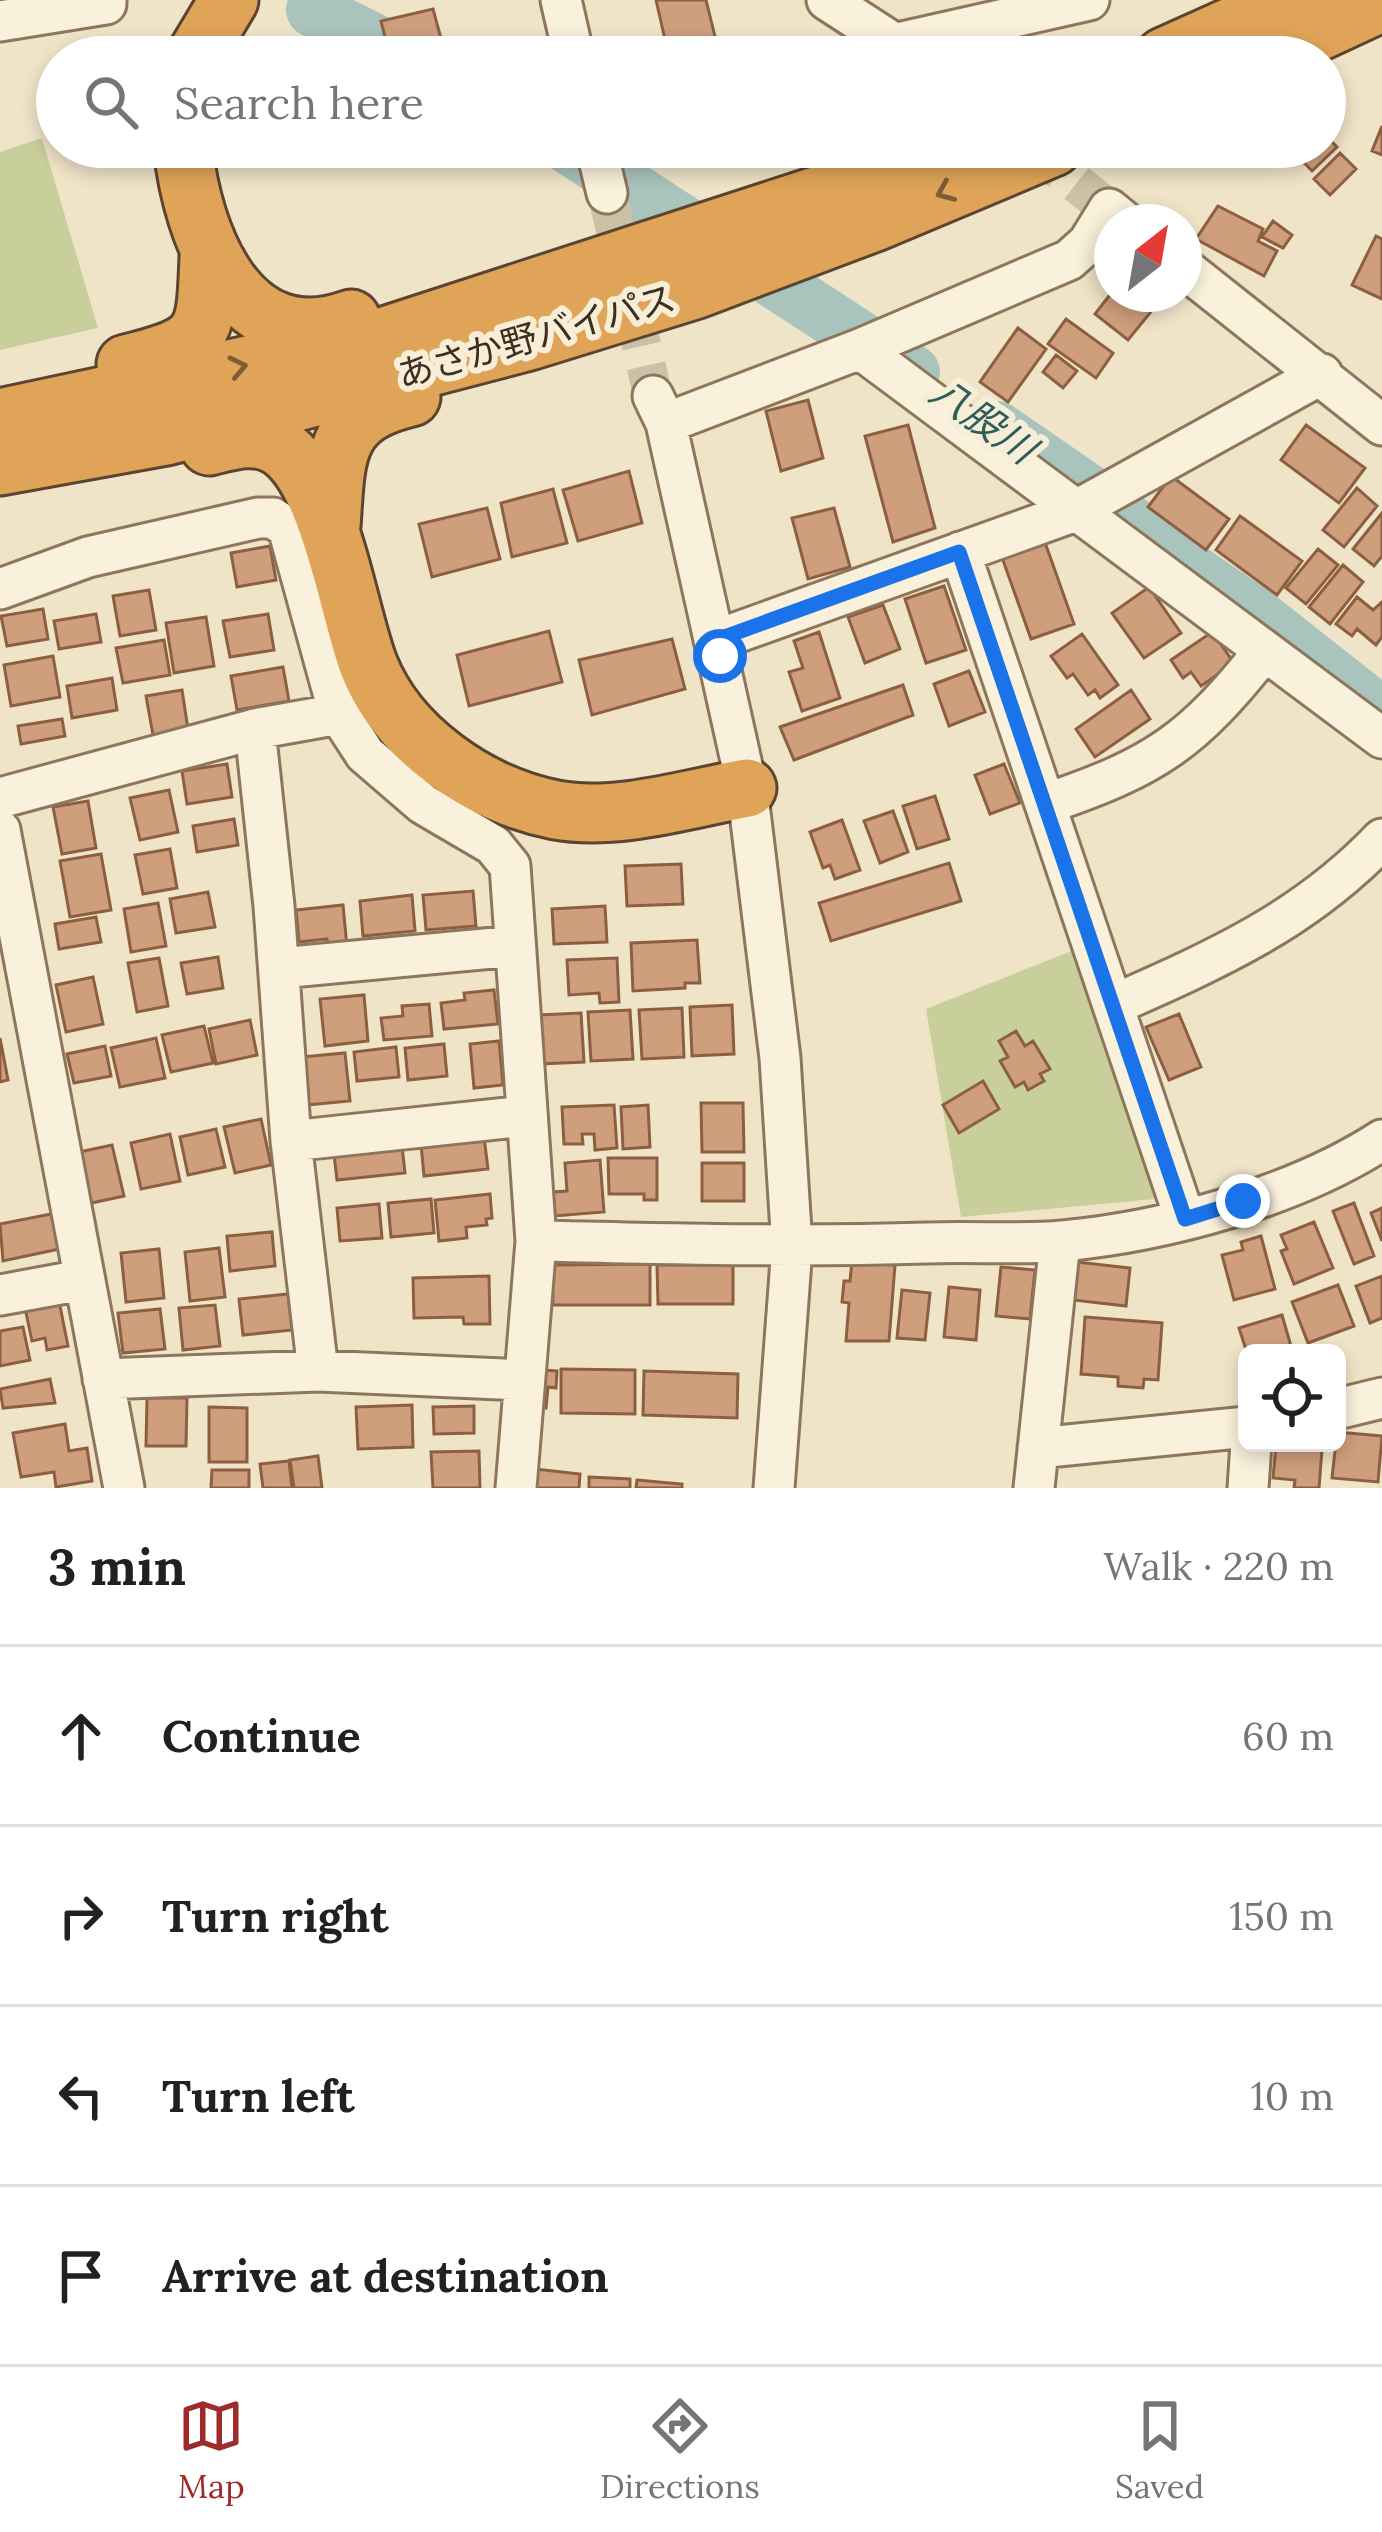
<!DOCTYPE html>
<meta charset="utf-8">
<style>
body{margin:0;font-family:Lora,"Noto Sans JP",serif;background:#f6f6f6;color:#202124}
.controls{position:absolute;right:36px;bottom:36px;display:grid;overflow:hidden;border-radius:18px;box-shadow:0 6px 18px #0003}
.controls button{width:108px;height:108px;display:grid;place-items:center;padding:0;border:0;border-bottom:3px solid #e0e0e0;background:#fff;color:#202124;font:60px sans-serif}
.compass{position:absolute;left:1094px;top:204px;width:108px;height:108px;border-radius:50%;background:#fff;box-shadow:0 6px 18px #0003;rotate:31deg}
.stop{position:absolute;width:36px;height:36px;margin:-27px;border:9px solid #1a73e8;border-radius:50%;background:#fff}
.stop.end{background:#1a73e8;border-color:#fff;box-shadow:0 3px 12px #0008}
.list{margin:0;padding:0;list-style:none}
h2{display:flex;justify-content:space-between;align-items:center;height:156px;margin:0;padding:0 48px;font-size:51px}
h2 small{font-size:39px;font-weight:400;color:#757577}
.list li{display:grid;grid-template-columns:78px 1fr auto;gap:36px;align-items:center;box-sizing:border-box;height:180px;padding:0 48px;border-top:3px solid #e0e0e0}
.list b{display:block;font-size:45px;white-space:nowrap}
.list em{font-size:39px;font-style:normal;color:#757577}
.icon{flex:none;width:66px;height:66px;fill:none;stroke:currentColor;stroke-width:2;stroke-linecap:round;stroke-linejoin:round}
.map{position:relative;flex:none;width:1382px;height:1488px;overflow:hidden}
.search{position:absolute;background:#fff;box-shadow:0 6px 18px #0003;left:36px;right:36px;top:36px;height:132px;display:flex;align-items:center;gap:30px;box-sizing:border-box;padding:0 42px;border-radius:66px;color:#757577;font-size:45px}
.sheet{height:876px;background:#fff}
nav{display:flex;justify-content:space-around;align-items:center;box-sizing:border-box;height:168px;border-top:3px solid #e0e0e0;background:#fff;font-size:33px;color:#757577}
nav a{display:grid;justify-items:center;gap:6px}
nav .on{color:#9e2a2b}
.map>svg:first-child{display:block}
</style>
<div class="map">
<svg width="1382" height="1488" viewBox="0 0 1382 1488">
<rect width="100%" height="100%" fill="#f0e4c8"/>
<path fill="#c9cf9b" d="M 42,138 L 98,328 L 0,350 L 0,152 Z
M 1074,950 L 1155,1199 L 961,1217 L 926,1009 Z"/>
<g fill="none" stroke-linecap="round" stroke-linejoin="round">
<path stroke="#a9c4bc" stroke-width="54" d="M 313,10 L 407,57
M 568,147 L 913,372
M 997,428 L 1116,510 L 1169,555 L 1255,614 L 1382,714"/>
</g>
<path fill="#cf9f7d" stroke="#8d5f41" stroke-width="3" d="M 656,0 L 706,0 L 720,57 L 669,57 Z
M 433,9 L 446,57 L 390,57 L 381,21 Z
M 1382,126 L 1382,155 L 1372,151 Z
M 1325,135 L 1337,147 L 1312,171 L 1289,147 L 1325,147 Z
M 1340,153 L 1356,169 L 1330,195 L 1314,179 Z
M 1218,206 L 1263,229 L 1258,241 L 1277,251 L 1264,276 L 1196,239 Z
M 1273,221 L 1292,235 L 1283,248 L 1262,237 Z
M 1376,236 L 1382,239 L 1382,299 L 1352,285 Z
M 1112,292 L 1135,294 L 1154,308 L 1128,340 L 1095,314 Z
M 1066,319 L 1113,353 L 1096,378 L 1048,344 Z
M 1018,328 L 1046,349 L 1008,402 L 980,382 Z
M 1056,355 L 1077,371 L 1063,388 L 1043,372 Z
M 808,400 L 823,458 L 781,471 L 766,411 Z
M 908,425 L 935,528 L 893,542 L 865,436 Z
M 1306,425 L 1365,468 L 1339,503 L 1281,460 Z
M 629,471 L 642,523 L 578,541 L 563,490 Z
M 1171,476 L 1229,519 L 1206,550 L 1148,507 Z
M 1357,488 L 1377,506 L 1344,547 L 1323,530 Z
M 553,489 L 567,543 L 512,557 L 501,503 Z
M 487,508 L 500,559 L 432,577 L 419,524 Z
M 834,508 L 850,567 L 808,579 L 792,518 Z
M 1382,513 L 1382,556 L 1374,566 L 1353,549 Z
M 1240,516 L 1302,561 L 1277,595 L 1216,550 Z
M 1042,534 L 1074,624 L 1031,639 L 999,549 Z
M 270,546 L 276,580 L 237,587 L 231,553 Z
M 1318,549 L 1338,565 L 1306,604 L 1286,588 Z
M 1343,565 L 1363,582 L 1330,624 L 1309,607 Z
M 944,586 L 966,650 L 926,663 L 905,599 Z
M 1149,587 L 1181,633 L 1144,658 L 1112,613 Z
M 149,590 L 156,630 L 120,636 L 113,596 Z
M 1357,597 L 1373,610 L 1382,602 L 1382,637 L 1376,645 L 1357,629 L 1352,636 L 1336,624 Z
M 883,605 L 900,649 L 865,663 L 848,617 Z
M 43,609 L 48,639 L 7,646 L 1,616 Z
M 96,614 L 101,642 L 59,649 L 54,621 Z
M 268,614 L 274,650 L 230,657 L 223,621 Z
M 206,617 L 214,666 L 174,673 L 166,623 Z
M 549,631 L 562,682 L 469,706 L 457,655 Z
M 819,632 L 840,698 L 802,711 L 789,672 L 803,668 L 794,641 Z
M 1212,632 L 1234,663 L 1201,686 L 1191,672 L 1183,678 L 1171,660 Z
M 1082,634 L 1118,685 L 1100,698 L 1095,690 L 1088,695 L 1073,674 L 1067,678 L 1051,656 Z
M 672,639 L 685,689 L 592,715 L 579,660 Z
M 164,640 L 170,675 L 123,683 L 116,648 Z
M 53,656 L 60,697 L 11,706 L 4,665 Z
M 283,667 L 289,701 L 237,710 L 231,676 Z
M 969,671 L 985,712 L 949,726 L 934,684 Z
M 112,678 L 117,710 L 72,718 L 67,686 Z
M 903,685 L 913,715 L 794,760 L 780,727 Z
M 182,690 L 188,729 L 153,735 L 146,696 Z
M 1131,690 L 1150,719 L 1095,757 L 1076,729 Z
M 62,719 L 65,736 L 21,744 L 18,726 Z
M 227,764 L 232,797 L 187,804 L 182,771 Z
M 1004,764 L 1020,803 L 990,814 L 975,775 Z
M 169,790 L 178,832 L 140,840 L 130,798 Z
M 935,796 L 949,839 L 917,849 L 903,806 Z
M 88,801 L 96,848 L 62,854 L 53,807 Z
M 893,811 L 908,852 L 880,863 L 864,821 Z
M 234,819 L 238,845 L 197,852 L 193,826 Z
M 842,820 L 860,870 L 835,879 L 830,865 L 823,868 L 810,832 Z
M 170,849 L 177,888 L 143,894 L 135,855 Z
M 101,854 L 111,910 L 70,917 L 60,861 Z
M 949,863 L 961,901 L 831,941 L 819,903 Z
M 681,864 L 683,904 L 627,906 L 625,866 Z
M 473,891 L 476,926 L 426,930 L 423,895 Z
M 208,892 L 215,927 L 176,933 L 170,899 Z
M 412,895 L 415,931 L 363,936 L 360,901 Z
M 158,903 L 166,946 L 131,952 L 124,909 Z
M 343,905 L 347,947 L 328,949 L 327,939 L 299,942 L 296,910 Z
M 605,906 L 607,942 L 554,944 L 552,909 Z
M 96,917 L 101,942 L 59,949 L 55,924 Z
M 697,940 L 700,983 L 685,983 L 685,988 L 633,991 L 631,943 Z
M 218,957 L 223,988 L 187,994 L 181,963 Z
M 159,958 L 168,1006 L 137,1012 L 128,963 Z
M 617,958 L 619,1002 L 600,1003 L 599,993 L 569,995 L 567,960 Z
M 93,977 L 103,1024 L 66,1032 L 56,985 Z
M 494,990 L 498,1024 L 444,1029 L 441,1003 L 465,1000 L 464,993 Z
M 364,995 L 368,1041 L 325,1046 L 320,999 Z
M 429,1004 L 432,1036 L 384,1040 L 381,1018 L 403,1016 L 402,1006 Z
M 732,1005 L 734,1054 L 692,1056 L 690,1007 Z
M 682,1008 L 684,1057 L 642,1059 L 639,1010 Z
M 630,1010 L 633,1059 L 591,1061 L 588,1012 Z
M 581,1013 L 584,1062 L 541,1064 L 539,1015 Z
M 1179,1014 L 1201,1067 L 1169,1080 L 1146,1027 Z
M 250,1020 L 257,1055 L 216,1064 L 209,1029 Z
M 204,1026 L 213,1063 L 171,1072 L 162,1035 Z
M 1016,1031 L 1025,1046 L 1033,1041 L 1050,1069 L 1040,1074 L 1044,1081 L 1028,1090 L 1024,1082 L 1015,1087 L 1000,1061 L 1008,1057 L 999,1041 Z
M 0,1038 L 8,1080 L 0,1082 Z
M 156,1038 L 165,1078 L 120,1087 L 111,1048 Z
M 499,1041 L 503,1085 L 474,1088 L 470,1044 Z
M 444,1044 L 447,1076 L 408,1080 L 405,1048 Z
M 105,1046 L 111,1076 L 74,1083 L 67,1054 Z
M 396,1047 L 399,1077 L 357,1081 L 354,1052 Z
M 345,1053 L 350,1101 L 306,1105 L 301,1057 Z
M 983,1081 L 999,1109 L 959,1133 L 943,1105 Z
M 701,1103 L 743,1103 L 744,1152 L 702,1152 Z
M 614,1105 L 617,1148 L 595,1150 L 594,1134 L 582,1134 L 583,1144 L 564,1144 L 562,1107 Z
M 648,1105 L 650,1147 L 623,1149 L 621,1107 Z
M 261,1119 L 271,1165 L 235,1173 L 224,1127 Z
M 216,1129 L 225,1167 L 188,1175 L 180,1137 Z
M 170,1134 L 180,1181 L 141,1189 L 131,1143 Z
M 484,1137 L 488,1169 L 424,1176 L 421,1144 Z
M 112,1145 L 124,1196 L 87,1204 L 75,1153 Z
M 402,1146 L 405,1173 L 337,1180 L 334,1154 Z
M 608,1158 L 657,1158 L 657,1200 L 644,1200 L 644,1194 L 609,1194 Z
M 600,1160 L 604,1212 L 555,1216 L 553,1192 L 567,1191 L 565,1163 Z
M 702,1163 L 744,1163 L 744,1201 L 702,1201 Z
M 490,1194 L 492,1218 L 486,1219 L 487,1225 L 466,1227 L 467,1238 L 439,1241 L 435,1200 Z
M 431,1199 L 434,1233 L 391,1237 L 388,1203 Z
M 1354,1203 L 1374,1256 L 1354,1264 L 1333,1211 Z
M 379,1204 L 382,1238 L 340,1241 L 337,1208 Z
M 1382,1208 L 1382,1241 L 1371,1213 Z
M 51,1214 L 59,1249 L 3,1261 L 0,1224 Z
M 1314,1222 L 1333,1268 L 1294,1284 L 1281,1251 L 1287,1249 L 1281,1235 Z
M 272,1232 L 275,1266 L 230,1271 L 227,1236 Z
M 1261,1236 L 1275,1289 L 1234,1300 L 1222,1255 L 1243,1250 L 1241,1242 Z
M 219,1248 L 225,1297 L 190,1301 L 185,1252 Z
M 159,1249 L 164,1298 L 126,1302 L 121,1253 Z
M 852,1261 L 895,1265 L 889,1341 L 846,1341 L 849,1303 L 842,1302 L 844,1281 L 850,1281 Z
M 1077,1262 L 1130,1268 L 1126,1306 L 1073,1300 Z
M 650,1264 L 650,1305 L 553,1305 L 552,1265 Z
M 657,1265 L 733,1265 L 733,1304 L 658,1304 Z
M 1001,1267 L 1035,1270 L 1030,1319 L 996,1316 Z
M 489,1276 L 490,1324 L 464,1324 L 463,1317 L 414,1318 L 413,1278 Z
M 1382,1276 L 1382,1318 L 1370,1323 L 1356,1286 Z
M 1338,1285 L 1354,1326 L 1308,1343 L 1292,1302 Z
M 949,1287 L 980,1290 L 976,1340 L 944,1337 Z
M 902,1290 L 930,1293 L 925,1340 L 897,1338 Z
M 288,1294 L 292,1330 L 243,1335 L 239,1299 Z
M 59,1301 L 68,1346 L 47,1350 L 45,1338 L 32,1341 L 25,1308 Z
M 215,1305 L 220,1346 L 183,1350 L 179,1308 Z
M 160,1309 L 165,1349 L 123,1353 L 118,1313 Z
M 1282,1315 L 1293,1353 L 1247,1353 L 1239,1328 Z
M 1085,1317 L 1162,1323 L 1158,1380 L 1144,1379 L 1143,1388 L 1118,1386 L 1118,1377 L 1081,1374 Z
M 23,1327 L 30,1360 L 0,1366 L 0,1331 Z
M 561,1369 L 635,1370 L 635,1414 L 561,1413 Z
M 542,1370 L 557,1371 L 556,1388 L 548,1387 L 546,1408 L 539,1407 Z
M 644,1371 L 738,1374 L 737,1418 L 643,1415 Z
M 50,1379 L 55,1403 L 3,1408 L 0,1389 Z
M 147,1398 L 187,1398 L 186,1446 L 146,1446 Z
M 412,1405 L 413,1447 L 358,1449 L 356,1407 Z
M 474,1406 L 474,1433 L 434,1434 L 433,1407 Z
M 209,1407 L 247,1408 L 247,1462 L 209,1462 Z
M 65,1424 L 69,1451 L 87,1448 L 92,1481 L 56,1487 L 54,1472 L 21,1477 L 13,1433 Z
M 1337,1432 L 1382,1436 L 1378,1482 L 1332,1478 Z
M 1276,1445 L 1322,1449 L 1319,1488 L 1294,1488 L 1295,1480 L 1273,1478 Z
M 479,1451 L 480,1488 L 433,1488 L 431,1452 Z
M 318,1456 L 322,1488 L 294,1488 L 290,1460 Z
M 289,1461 L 292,1488 L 263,1488 L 260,1464 Z
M 535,1469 L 580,1474 L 579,1488 L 533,1488 Z
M 212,1470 L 249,1470 L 249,1488 L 211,1488 Z
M 589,1477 L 630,1479 L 630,1488 L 589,1488 Z
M 637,1480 L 682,1484 L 682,1488 L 636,1488 Z"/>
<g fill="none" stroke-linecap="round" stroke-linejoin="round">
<path stroke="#ccc0a6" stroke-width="39" stroke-dasharray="39 20" stroke-linecap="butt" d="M 1030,147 L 1109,209
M 607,193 L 653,396"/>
<defs>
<path id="minor" d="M 561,0 L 574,57
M 827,0 L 915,57
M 0,21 L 106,4 L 106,0
M 898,43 L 1089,0
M 596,147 L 607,193
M 1184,268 L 1382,425
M 860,349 L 1382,738
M 653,396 L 666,423 L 747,788 L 780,1058 L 792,1247 L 774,1488
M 666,423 L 860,349 L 1069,260 L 1088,243 L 1109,209 L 1125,222
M 960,552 L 1185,1219
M 0,589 L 88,557 L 258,518 L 273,518 L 288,528 L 339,714 L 365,754 L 423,804 L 493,845 L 510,866 L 536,1241
M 716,640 L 1073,512 L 1322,374
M 255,729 L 274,906 L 291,1141 L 318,1371
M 0,798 L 255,729 L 339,714
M 1045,804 C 1155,767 1192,742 1264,651
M 0,830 L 124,1488
M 280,968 L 515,946
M 1113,1005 C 1215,960 1304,921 1382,839
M 291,1141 L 525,1116
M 0,1295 L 82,1280
M 103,1379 L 318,1371 L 524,1380
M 1337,1409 L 1382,1398
M 1038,1448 L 1247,1427
M 516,1488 L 536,1241 C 667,1244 796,1247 927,1243 C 972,1241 1019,1245 1063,1241 C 1166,1231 1294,1197 1382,1140
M 1034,1488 L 1060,1241
M 1248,1488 L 1251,1443"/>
<path id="highway" d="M 195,57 L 229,0
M 1164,57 L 1291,0
M 1264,57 L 1382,2
M 183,147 C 192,234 238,360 351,319
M 126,364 C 207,344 206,337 209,256
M 0,418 L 385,336 L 856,183 L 951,147
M 209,446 C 230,441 251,434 272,443 C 328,466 347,609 368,664 C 397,739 479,795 556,810 C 617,821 687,799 747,788
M 0,466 L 166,436 L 529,341 L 694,290 L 877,221 L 1053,147
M 331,526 C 336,457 332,415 411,397"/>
</defs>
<use href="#minor" stroke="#8d765c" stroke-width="45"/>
<use href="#highway" stroke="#5b4430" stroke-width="63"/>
<use href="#minor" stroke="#faf1dc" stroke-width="39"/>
<use href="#highway" stroke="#e0a458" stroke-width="57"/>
</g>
<defs><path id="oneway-chevron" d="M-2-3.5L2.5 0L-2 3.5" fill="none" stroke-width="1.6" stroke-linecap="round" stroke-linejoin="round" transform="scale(3)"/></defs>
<g stroke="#7e5d36">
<use href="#oneway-chevron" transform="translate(945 192) rotate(157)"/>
<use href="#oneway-chevron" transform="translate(238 367) rotate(-12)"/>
</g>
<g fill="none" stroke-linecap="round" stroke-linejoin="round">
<path stroke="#1a73e8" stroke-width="15" d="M 720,656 L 716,640 L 959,552 L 1185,1219 L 1243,1201"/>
</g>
<g text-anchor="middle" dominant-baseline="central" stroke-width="12" stroke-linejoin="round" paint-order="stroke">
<g font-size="36" fill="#3d2e20" stroke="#f7eed8">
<text transform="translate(536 336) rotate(-16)">あさか野バイパス</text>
</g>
<g font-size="39" font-style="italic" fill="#2f5d5a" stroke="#f7eed8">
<text transform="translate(983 420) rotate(35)">八股川</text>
</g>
</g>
</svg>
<div class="controls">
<button><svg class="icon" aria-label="locate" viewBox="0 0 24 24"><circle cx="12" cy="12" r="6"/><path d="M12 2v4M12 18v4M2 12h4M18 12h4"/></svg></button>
</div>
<svg class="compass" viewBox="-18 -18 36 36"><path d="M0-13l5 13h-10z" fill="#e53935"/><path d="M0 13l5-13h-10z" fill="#757577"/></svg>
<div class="stop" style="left:720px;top:656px"></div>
<div class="stop end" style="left:1243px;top:1201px"></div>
<div class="search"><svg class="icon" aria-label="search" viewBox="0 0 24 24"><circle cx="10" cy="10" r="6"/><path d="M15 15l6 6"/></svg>Search here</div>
</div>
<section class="sheet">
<h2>3 min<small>Walk · 220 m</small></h2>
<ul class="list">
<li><svg class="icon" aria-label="ahead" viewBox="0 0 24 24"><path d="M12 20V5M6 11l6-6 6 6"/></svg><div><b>Continue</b></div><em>60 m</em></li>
<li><svg class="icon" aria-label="right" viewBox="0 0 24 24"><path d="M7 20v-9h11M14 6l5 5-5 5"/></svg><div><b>Turn right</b></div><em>150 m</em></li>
<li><svg class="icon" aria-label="left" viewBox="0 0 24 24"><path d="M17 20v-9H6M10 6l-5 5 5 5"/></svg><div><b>Turn left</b></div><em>10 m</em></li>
<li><svg class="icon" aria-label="arrive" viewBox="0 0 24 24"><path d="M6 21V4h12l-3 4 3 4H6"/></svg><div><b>Arrive at destination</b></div></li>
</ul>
</section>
<nav>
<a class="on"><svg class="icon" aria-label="map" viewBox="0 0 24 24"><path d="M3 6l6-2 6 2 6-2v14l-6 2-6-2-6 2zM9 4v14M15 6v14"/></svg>Map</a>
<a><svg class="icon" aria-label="directions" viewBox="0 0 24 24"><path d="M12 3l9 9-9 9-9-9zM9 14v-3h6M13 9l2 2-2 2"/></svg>Directions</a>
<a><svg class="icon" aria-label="saved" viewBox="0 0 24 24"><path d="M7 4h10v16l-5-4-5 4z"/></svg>Saved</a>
</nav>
